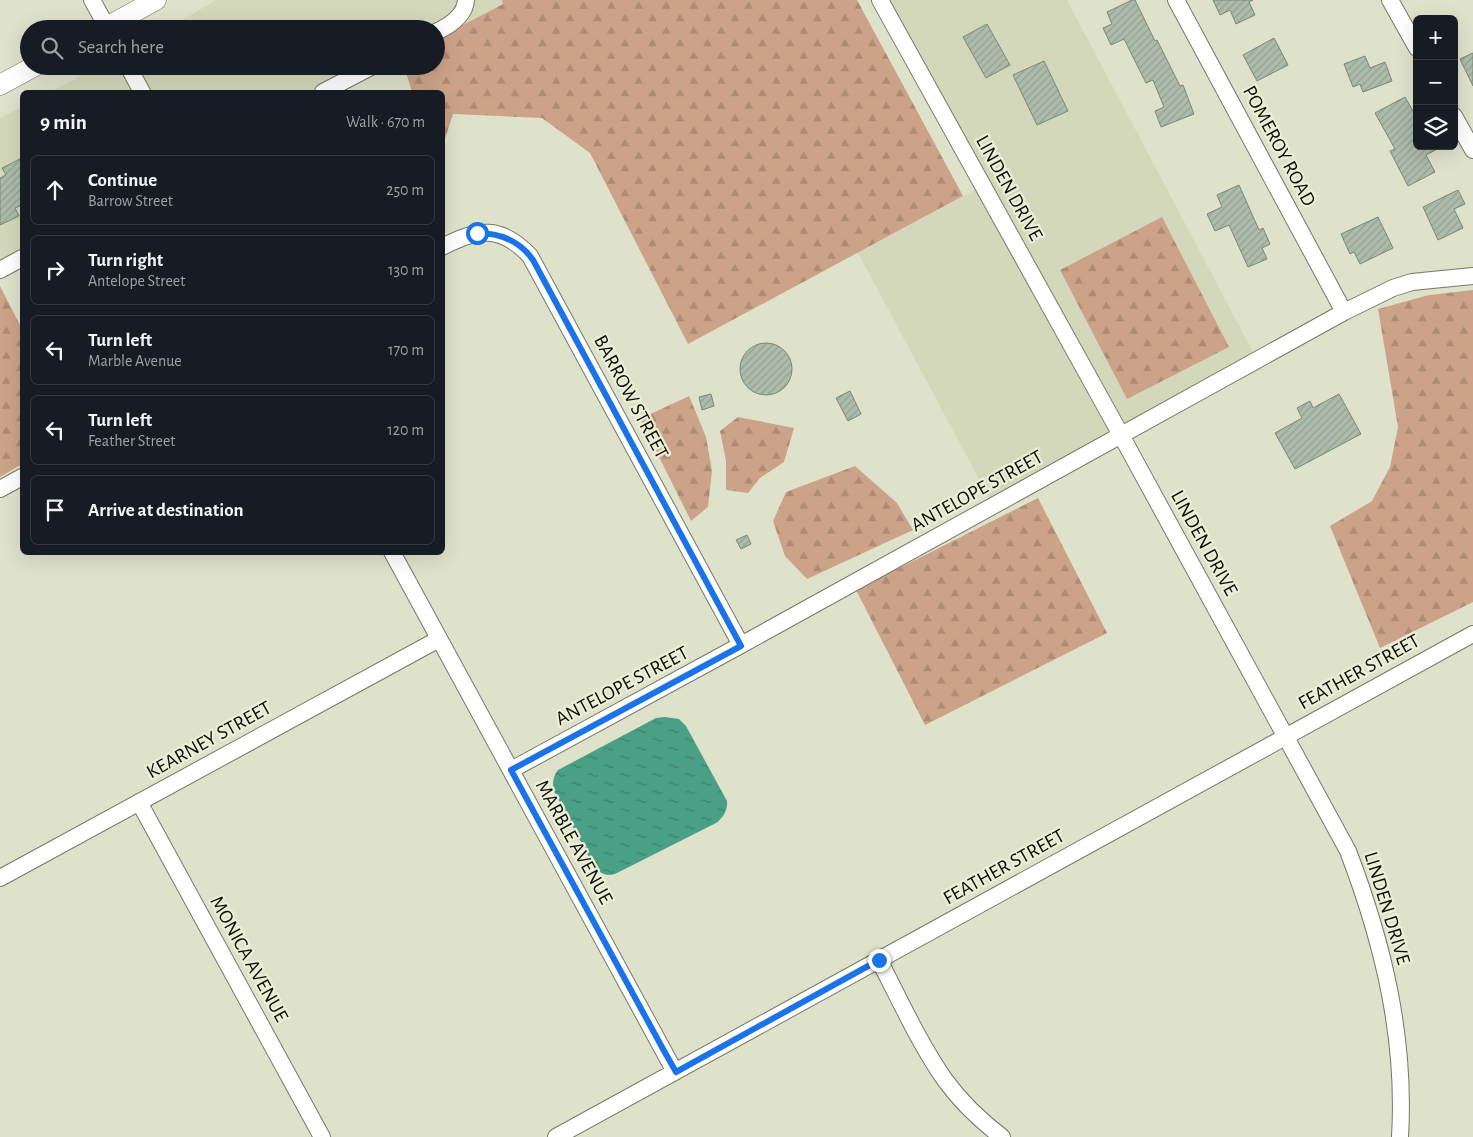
<!DOCTYPE html>
<meta charset="utf-8">
<style>
body{margin:0;font-family:"Alegreya Sans",sans-serif;background:#20242c;color:#f1f3f6}
.controls{position:absolute;right:15px;top:15px;display:grid;overflow:hidden;border-radius:8px;box-shadow:0 5px 20px #0002}
.controls button{width:45px;height:45px;display:grid;place-items:center;padding:0;border:0;border-bottom:1px solid #363941;background:#171b24;color:#f1f3f6;font:25px sans-serif}
.stop{position:absolute;width:15px;height:15px;margin:-11px;border:4px solid #1a73e8;border-radius:50%;background:#fff}
.stop.end{background:#1a73e8;border-color:#fff;box-shadow:0 1px 5px #0008}
.list{margin:0;padding:0;list-style:none}
h2{display:flex;justify-content:space-between;align-items:center;height:65px;margin:0;padding:0 20px;font-size:21px}
h2 small{font-size:16px;font-weight:400;color:#9ea1a6}
.list li{display:grid;grid-template-columns:32px 1fr auto;gap:15px;align-items:center;box-sizing:border-box;height:70px;margin:0 10px 10px;padding:0 10px;border:1px solid #363941;border-radius:8px}
.list b{display:block;font-size:19px;white-space:nowrap}
.list p{margin:0;font-size:16px;white-space:nowrap;color:#9ea1a6}
.list em{font-size:16px;font-style:normal;color:#9ea1a6}
.icon{flex:none;width:28px;height:28px;fill:none;stroke:currentColor;stroke-width:2;stroke-linecap:round;stroke-linejoin:round}
.map{position:relative;flex:none;width:1473px;height:1137px;overflow:hidden}
.search{position:absolute;background:#171b24;box-shadow:0 5px 20px #0002;left:20px;top:20px;width:425px;height:55px;display:flex;align-items:center;gap:12px;box-sizing:border-box;padding:0 18px;border-radius:28px;color:#9ea1a6;font-size:19px}
.panel{position:absolute;background:#171b24;box-shadow:0 5px 20px #0002;left:20px;top:90px;width:425px;height:465px;border-radius:8px}
.map>svg:first-child{display:block}
</style>
<div class="map">
<svg width="1473" height="1137" viewBox="0 0 1473 1137">
<defs>
<pattern id="forest-firs" width="22" height="20" patternUnits="userSpaceOnUse" patternTransform="scale(1.25)"><rect width="22" height="20" fill="#cca388"/><path d="M5 1l3.5 6h-7zM16 11l3.5 6h-7z" fill="#ae8b74"/></pattern>
<pattern id="water-ripples" width="26" height="14" patternUnits="userSpaceOnUse" patternTransform="scale(1.25)"><rect width="26" height="14" fill="#4aa084"/><path d="M2 4q2-2 4 0t4 0M15 11q2-2 4 0t4 0" fill="none" stroke="#3c816a"/></pattern>
<pattern id="building-hatch" width="6" height="6" patternUnits="userSpaceOnUse" patternTransform="scale(1.25)"><rect width="6" height="6" fill="#adbcaa"/><path d="M-1 1l2-2M0 6l6-6M5 7l2-2" fill="none" stroke="#94a091"/></pattern>
</defs>
<rect width="100%" height="100%" fill="#dfe2cb"/>
<path fill="#d4d8ba" d="M 216,0 L 502,0 L 504,3 L 436,39 L 436,29 L 167,29 Z
M 888,0 L 1067,0 L 1262,369 L 1129,435 Z
M 100,66 L 386,66 L 338,92 L 50,92 Z
M 22,107 L 22,268 L 0,280 L 0,118 Z
M 977,189 L 1117,441 L 994,507 L 858,253 Z"/>
<path fill="url(#forest-firs)" d="M 502,0 L 857,0 L 963,196 L 688,344 L 590,153 L 542,118 L 453,114 L 443,145 L 442,92 L 412,92 L 404,66 L 436,66 L 436,39 L 503,4 Z
M 1162,217 L 1229,347 L 1127,399 L 1060,270 Z
M 0,286 L 22,329 L 22,464 L 0,477 Z
M 1473,290 L 1473,602 L 1380,648 L 1330,526 L 1372,501 L 1390,467 L 1398,427 L 1378,309 L 1429,295 Z
M 689,396 L 706,437 L 712,471 L 708,507 L 691,521 L 640,419 Z
M 738,417 L 794,428 L 784,462 L 760,478 L 748,493 L 726,490 L 726,461 L 720,431 Z
M 855,466 L 897,503 L 913,530 L 807,579 L 785,556 L 773,521 L 786,492 Z
M 1038,498 L 1107,633 L 925,725 L 856,590 Z"/>
<path fill="url(#water-ripples)" d="M 665,717 L 679,719 L 686,726 L 727,801 C 728,810 723,818 716,823 L 615,874 C 604,877 598,872 592,863 L 554,791 C 552,784 553,776 558,770 L 656,718 Z"/>
<path fill="url(#building-hatch)" stroke="#7a8877" d="M 1132,0 L 1135,0 L 1155,41 L 1157,40 L 1180,86 L 1183,85 L 1194,114 L 1161,127 L 1155,111 L 1164,107 L 1153,80 L 1146,83 L 1124,39 L 1111,45 L 1103,28 L 1112,24 L 1107,12 Z
M 1213,0 L 1253,0 L 1249,2 L 1255,15 L 1236,24 L 1230,10 L 1220,15 Z
M 987,24 L 1010,65 L 986,78 L 963,37 Z
M 1274,38 L 1288,65 L 1257,81 L 1243,55 Z
M 1473,53 L 1473,86 L 1460,59 Z
M 1365,56 L 1370,68 L 1385,62 L 1392,81 L 1363,92 L 1360,84 L 1353,87 L 1344,64 Z
M 1044,61 L 1068,111 L 1037,125 L 1013,75 Z
M 1405,97 L 1417,118 L 1417,146 L 1443,146 L 1426,155 L 1435,172 L 1408,186 L 1390,151 L 1395,149 L 1375,113 Z
M 22,158 L 22,205 L 15,208 L 19,216 L 0,225 L 0,178 L 6,175 L 2,168 Z
M 1239,185 L 1259,230 L 1263,228 L 1270,244 L 1262,248 L 1267,259 L 1248,267 L 1229,225 L 1215,231 L 1207,214 L 1222,207 L 1217,195 Z
M 1458,190 L 1465,204 L 1454,209 L 1463,228 L 1438,240 L 1423,207 Z
M 1378,217 L 1393,248 L 1360,264 L 1354,252 L 1350,254 L 1341,234 Z
M740 369a26 26 0 1 1 52 0a26 26 0 1 1-52 0Z
M 850,391 L 861,414 L 848,421 L 836,398 Z
M 711,394 L 714,406 L 702,410 L 699,397 Z
M 1339,394 L 1361,434 L 1295,469 L 1275,433 L 1302,418 L 1297,408 L 1310,401 L 1313,408 Z
M 747,535 L 751,544 L 741,549 L 736,540 Z"/>
<g fill="none" stroke-linecap="round" stroke-linejoin="round">
<defs>
<path id="minor" d="M 92,0 L 108,29
M 880,0 L 1121,435 L 1348,851 C 1383,943 1406,1037 1400,1137
M 1176,0 L 1344,312
M 1390,0 L 1417,48
M 436,32 C 449,26 465,16 466,0
M 128,66 L 142,92
M 323,92 L 373,66
M 1454,116 L 1473,150
M 442,247 C 478,228 501,225 530,256 L 741,645
M 0,270 L 22,258
M 0,489 L 22,477
M 392,552 L 675,1072
M 511,770 L 741,645 L 1344,312 L 1393,288 L 1412,282 L 1473,276
M 139,802 L 322,1137
M 0,878 L 439,639
M 879,960 C 900,1000 919,1043 945,1080 C 961,1102 981,1121 1002,1137
M 556,1137 L 1473,634"/>
<path id="major" d="M 103,29 L 156,0
M 0,85 L 35,66"/>
</defs>
<use href="#minor" stroke="#767864" stroke-width="18"/>
<use href="#major" stroke="#767864" stroke-width="21"/>
<use href="#minor" stroke="#fff" stroke-width="16"/>
<use href="#major" stroke="#fff" stroke-width="20"/>
</g>
<g fill="none" stroke-linecap="round" stroke-linejoin="round">
<path stroke="#1a73e8" stroke-width="6" d="M 477,233 C 500,233 519,240 533,260 L 741,646 L 511,770 L 663,1049 L 676,1072 L 879,960"/>
</g>
<g text-anchor="middle" dominant-baseline="central" stroke-width="4.5" stroke-linejoin="round" paint-order="stroke">
<g font-size="20" fill="#0d0d06" stroke="#ecefd8">
<text transform="translate(1279 146) rotate(62)">POMEROY ROAD</text>
<text transform="translate(1009 188) rotate(61)">LINDEN DRIVE</text>
<text transform="translate(631 397) rotate(62)">BARROW STREET</text>
<text transform="translate(977 491) rotate(-29)">ANTELOPE STREET</text>
<text transform="translate(1204 543) rotate(61)">LINDEN DRIVE</text>
<text transform="translate(1359 672) rotate(-29)">FEATHER STREET</text>
<text transform="translate(622 686) rotate(-28)">ANTELOPE STREET</text>
<text transform="translate(209 740) rotate(-29)">KEARNEY STREET</text>
<text transform="translate(574 842) rotate(61)">MARBLE AVENUE</text>
<text transform="translate(1004 867) rotate(-29)">FEATHER STREET</text>
<text transform="translate(1387 908) rotate(73)">LINDEN DRIVE</text>
<text transform="translate(249 959) rotate(61)">MONICA AVENUE</text>
</g>
</g>
</svg>
<div class="controls">
<button>+</button>
<button>−</button>
<button><svg class="icon" aria-label="layers" viewBox="0 0 24 24"><path d="M12 4l9 5-9 5-9-5zM3 14l9 5 9-5"/></svg></button>
</div>
<div class="stop" style="left:477px;top:233px"></div>
<div class="stop end" style="left:879px;top:960px"></div>
<div class="search"><svg class="icon" aria-label="search" viewBox="0 0 24 24"><circle cx="10" cy="10" r="6"/><path d="M15 15l6 6"/></svg>Search here</div>
<section class="panel">
<h2>9 min<small>Walk · 670 m</small></h2>
<ul class="list">
<li><svg class="icon" aria-label="ahead" viewBox="0 0 24 24"><path d="M12 20V5M6 11l6-6 6 6"/></svg><div><b>Continue</b><p>Barrow Street</p></div><em>250 m</em></li>
<li><svg class="icon" aria-label="right" viewBox="0 0 24 24"><path d="M7 20v-9h11M14 6l5 5-5 5"/></svg><div><b>Turn right</b><p>Antelope Street</p></div><em>130 m</em></li>
<li><svg class="icon" aria-label="left" viewBox="0 0 24 24"><path d="M17 20v-9H6M10 6l-5 5 5 5"/></svg><div><b>Turn left</b><p>Marble Avenue</p></div><em>170 m</em></li>
<li><svg class="icon" aria-label="left" viewBox="0 0 24 24"><path d="M17 20v-9H6M10 6l-5 5 5 5"/></svg><div><b>Turn left</b><p>Feather Street</p></div><em>120 m</em></li>
<li><svg class="icon" aria-label="arrive" viewBox="0 0 24 24"><path d="M6 21V4h12l-3 4 3 4H6"/></svg><div><b>Arrive at destination</b></div></li>
</ul>
</section>
</div>
